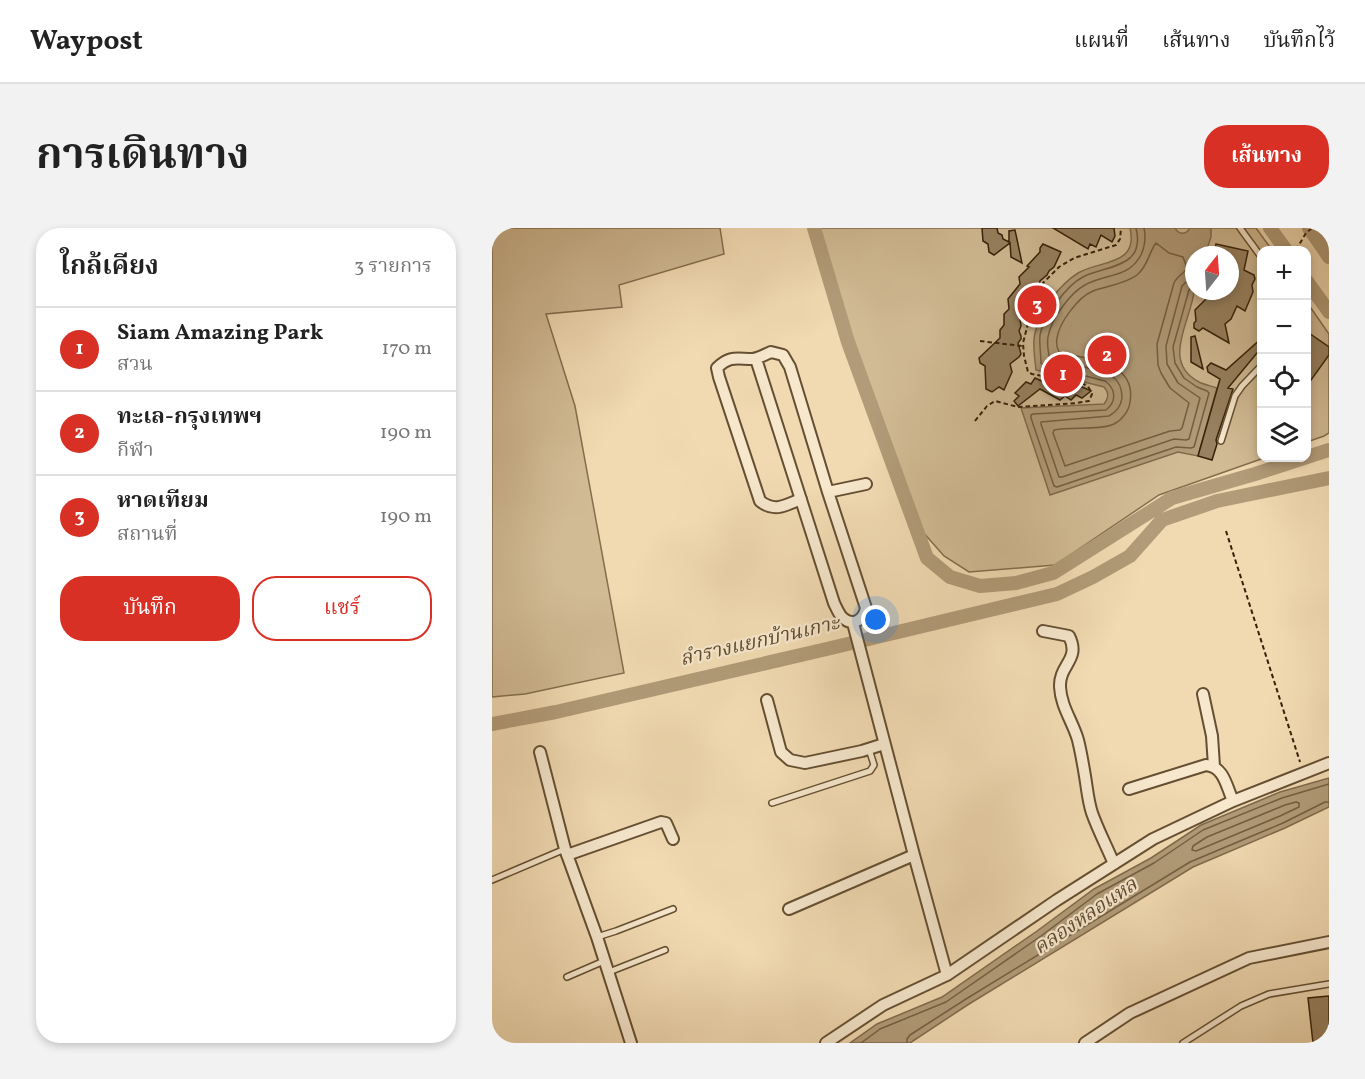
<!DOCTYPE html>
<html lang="th">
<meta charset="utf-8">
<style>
body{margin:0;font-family:Vollkorn,"Noto Serif Thai",serif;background:#f2f2f2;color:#222}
.controls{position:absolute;right:18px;top:18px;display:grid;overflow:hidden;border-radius:12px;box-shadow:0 3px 9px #0003}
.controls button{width:54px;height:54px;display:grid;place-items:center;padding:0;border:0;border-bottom:2px solid #e0e0e0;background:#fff;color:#222;font:30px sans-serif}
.compass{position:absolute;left:693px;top:18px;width:54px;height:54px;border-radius:50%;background:#fff;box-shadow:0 3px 9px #0003;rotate:17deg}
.you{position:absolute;left:384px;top:392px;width:21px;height:21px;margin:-15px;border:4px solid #fff;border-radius:50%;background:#1a73e8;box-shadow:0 0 0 9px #1a73e833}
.badge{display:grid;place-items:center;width:39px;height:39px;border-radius:50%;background:#d93025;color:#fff;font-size:20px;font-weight:700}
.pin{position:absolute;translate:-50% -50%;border:3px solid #fff;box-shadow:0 2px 6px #0006}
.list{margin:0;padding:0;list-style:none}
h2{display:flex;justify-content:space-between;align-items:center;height:78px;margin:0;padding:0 24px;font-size:26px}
h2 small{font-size:20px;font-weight:400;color:#767676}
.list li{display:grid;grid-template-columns:39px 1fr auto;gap:18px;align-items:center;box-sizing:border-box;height:84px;padding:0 24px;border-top:2px solid #e0e0e0}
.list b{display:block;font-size:22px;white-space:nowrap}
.list p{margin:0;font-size:20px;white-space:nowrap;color:#767676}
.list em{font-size:20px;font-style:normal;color:#767676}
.actions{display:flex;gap:12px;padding:18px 24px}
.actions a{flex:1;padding:14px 0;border:2px solid #d93025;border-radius:24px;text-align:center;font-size:21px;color:#d93025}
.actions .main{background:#d93025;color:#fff}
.icon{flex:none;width:33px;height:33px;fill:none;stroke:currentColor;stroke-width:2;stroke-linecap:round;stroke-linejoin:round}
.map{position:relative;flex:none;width:837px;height:815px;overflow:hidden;border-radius:24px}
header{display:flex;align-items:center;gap:36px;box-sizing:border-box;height:84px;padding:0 30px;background:#fff;border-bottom:2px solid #e0e0e0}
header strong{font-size:28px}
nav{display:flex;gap:33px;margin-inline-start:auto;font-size:21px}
.intro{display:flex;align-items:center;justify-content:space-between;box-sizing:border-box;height:144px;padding:0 36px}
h1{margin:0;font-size:42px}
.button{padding:15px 27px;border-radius:24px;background:#d93025;color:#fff;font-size:21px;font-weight:700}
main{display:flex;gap:36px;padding:0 36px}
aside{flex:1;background:#fff;border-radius:24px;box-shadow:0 3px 9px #0003}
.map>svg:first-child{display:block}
</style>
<header>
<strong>Waypost</strong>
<nav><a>แผนที่</a><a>เส้นทาง</a><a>บันทึกไว้</a></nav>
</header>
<div class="intro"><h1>การเดินทาง</h1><a class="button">เส้นทาง</a></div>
<main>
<aside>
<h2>ใกล้เคียง<small>3 รายการ</small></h2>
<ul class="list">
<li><span class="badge">1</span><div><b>Siam Amazing Park</b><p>สวน</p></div><em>170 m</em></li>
<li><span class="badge">2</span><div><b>ทะเล-กรุงเทพฯ</b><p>กีฬา</p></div><em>190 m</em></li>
<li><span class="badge">3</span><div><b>หาดเทียม</b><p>สถานที่</p></div><em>190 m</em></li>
</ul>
<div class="actions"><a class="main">บันทึก</a><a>แชร์</a></div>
</aside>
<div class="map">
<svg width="837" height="815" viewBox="0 0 837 815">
<rect width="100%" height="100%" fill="#f1dab2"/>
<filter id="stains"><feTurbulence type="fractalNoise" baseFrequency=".00333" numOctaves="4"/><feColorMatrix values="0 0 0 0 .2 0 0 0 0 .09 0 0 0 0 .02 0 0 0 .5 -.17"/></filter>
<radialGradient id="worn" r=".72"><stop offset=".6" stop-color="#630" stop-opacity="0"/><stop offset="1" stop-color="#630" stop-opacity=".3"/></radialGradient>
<path fill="#d1bb95" stroke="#846e4e" stroke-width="1.5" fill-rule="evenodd" d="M 0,0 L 228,0 L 232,26 L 127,57 L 130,79 L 54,86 L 83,178 L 132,445 L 33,466 L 0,469 Z
M 319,0 L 764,0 L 780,22 L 770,22 L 770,230 L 772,230 L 667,267 L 563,337 L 477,344 L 452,328 L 430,303 ZM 702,27 L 738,27 L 738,63 L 702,63 Z
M 814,73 L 837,106 L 837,205 L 832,208 L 815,214 Z"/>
<path fill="#b19b78" stroke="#806a4b" stroke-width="1.5" d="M 638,0 L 683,0 C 687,7 694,7 698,0 L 719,0 L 719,9 L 713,27 L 702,27 C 702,39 704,54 702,64 C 698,95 669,134 707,154 C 713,157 720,158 725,160 L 706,228 L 686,224 L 558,267 L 529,180 L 612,176 C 617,169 617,165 612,159 L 544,142 C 543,131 540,115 543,105 C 548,83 567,57 586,45 C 608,32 647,38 638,0 Z
M 837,550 L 837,579 L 793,600 L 701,639 L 477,776 L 418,815 L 358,815 L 385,796 L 450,769 L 545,703 L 602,661 L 659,630 L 709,597 L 788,564 Z"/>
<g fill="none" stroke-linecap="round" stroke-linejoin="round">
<path stroke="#745e40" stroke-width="1.5" d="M 644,0 C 654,40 615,37 591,49 C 575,57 551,89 548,107 C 547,116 549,126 549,135 L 551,137 L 613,153 C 624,161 625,173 614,182 L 541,186 L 539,187 L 539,190 L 562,258 L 565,259 L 684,219 L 699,220 L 702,219 L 717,165 L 715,163 L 705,159 L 692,150 L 683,135 L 681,119 L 697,62 L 702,57
M 652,0 C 654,9 653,18 649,27 C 636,51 614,45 593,57 C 578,65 559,91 556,109 C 555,115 556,125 558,131 C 571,135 613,142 621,149 C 628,154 630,161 630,170 C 629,178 624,184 617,188 L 549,194 L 549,196 L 567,249 L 570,249 L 682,211 L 694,212 L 697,211 L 708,170 L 686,155 L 675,136 L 674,118 L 690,58 L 695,53 L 702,50
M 664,15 L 677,25 L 691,29 L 695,40 C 693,45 685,48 682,55 L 665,116 L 666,137 L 669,145 L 678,160 L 697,175 L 690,200 L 688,202 L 678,203 L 573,238 L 561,205 L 562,202 C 579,198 607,203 622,196 C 630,192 637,183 638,174 C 645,132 594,132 567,124 C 565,120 564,115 565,110 C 567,95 586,69 601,63 C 615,58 633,56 645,47 C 656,38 657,24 664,15 Z
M 804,574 L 807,575 L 807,579 L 788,588 L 704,623 L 700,622 L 701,618 L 715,609 L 793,577 Z
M 369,815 L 388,801 L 454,774 L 549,708 L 605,666 L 662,635 L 711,602 L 790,570 L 837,556
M 415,815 L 415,811 L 418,807 L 474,771 L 698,634 L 791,595 L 833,574 L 837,574"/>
<path stroke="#b19b78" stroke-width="14" d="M 322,0 L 356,114 L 435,330 L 458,349 L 488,358 L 524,355 L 561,345 L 680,270 L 763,246 L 837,222
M 778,0 L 794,22
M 817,0 L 837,29
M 814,52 L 837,84
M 0,496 L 64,484 L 339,420 L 565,366 L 601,349 L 638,328 L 670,292 L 725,273 L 837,250"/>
</g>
<path fill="#978160" stroke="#362108" stroke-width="1.5" d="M 490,0 L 505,0 L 506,5 L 510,7 L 511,11 L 517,14 L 517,3 L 523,2 L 530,35 L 519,29 L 518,15 L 502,27 L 497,24 L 496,16 L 491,13 Z
M 561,0 L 622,0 L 623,8 L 620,14 L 609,7 L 604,19 L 598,16 L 596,21 Z
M 551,16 L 569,24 L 562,39 L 557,43 L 555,47 L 548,53 L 547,59 L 536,67 L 538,75 L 537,79 L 532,82 L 533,86 L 528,91 L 529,98 L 527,103 L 529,108 L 529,111 L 526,115 L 529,126 L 527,129 L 518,136 L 520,144 L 512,162 L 507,159 L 500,164 L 494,161 L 493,138 L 488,135 L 487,130 L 508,110 L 508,102 L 512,97 L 512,86 L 517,81 L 516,71 L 528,56 L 527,49 L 537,39 L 535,38 L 548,24 L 548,20 Z
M 724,16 L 756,23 L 752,42 L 762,47 L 763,51 L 760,57 L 761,64 L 753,83 L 745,78 L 739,91 L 733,96 L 737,115 L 711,100 L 707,103 L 702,100 L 702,95 L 704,93 L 703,82 L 722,63 L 738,63 L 738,27 L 722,27 Z
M 814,103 L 837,119 L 837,127 L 814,159 Z
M 703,108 L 711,141 L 699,134 L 699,109 Z
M 770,110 L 770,119 L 736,160 L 741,161 L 724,212 L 725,216 L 720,232 L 706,228 L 728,151 L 716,144 L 715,139 L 719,135 L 734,142 Z
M 543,150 L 554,155 L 559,150 L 560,158 L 574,164 L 577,160 L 584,163 L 588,158 L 599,163 L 590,170 L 584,167 L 579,172 L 573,168 L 568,172 L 548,161 L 526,178 L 522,173 L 527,168 L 523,165 L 534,154 L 539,156 Z
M 837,768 L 837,815 L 821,815 L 816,770 Z"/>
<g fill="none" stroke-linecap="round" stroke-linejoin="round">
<defs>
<path id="lane" d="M 748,0 L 770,30
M 729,213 L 743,168 L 750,158 L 770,137
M 280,575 L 378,543 L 382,537 L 377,521
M 0,652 L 73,621
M 105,709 L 124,703 L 181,681
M 117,744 L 173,722
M 75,749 L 112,733
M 691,815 L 749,778 L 777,766 L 837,756"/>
<path id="street" d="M 264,131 L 342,375 C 344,379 346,384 349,388 C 359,399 371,394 374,380 L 336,264 L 298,139 L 291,127 L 279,124 C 274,126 267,130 261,131 C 245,131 238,127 225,140 L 227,149 L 268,273 C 283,285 294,277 309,271
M 336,264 L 374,256
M 361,395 L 422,627 L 455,747
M 551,403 L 577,408 C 589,432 567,436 568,459 C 569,479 581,494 586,512 C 589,524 591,536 593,548 C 595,560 596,573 600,585 C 606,602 615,619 622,636
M 711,466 L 720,508 L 722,538
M 275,472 L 289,524 L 298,532 L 313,535 L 370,523 L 392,516
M 48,524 L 73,621 L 105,709 L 139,815
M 637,561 L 714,537 C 732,539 734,557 741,573
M 75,627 L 169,594 L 174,595 L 181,611
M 297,681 L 422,627
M 334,815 L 391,777 L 455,747 L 565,672 L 661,611 L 741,573 L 837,535
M 593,815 L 638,785 L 757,730 L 837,714"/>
</defs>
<use href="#lane" stroke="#654f32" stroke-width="8"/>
<use href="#street" stroke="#654f32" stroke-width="14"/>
<path stroke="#362108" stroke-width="2" stroke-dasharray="4.5 3" stroke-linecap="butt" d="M 804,22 L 814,5 L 820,0
M 488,113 L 530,118
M 483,193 L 495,178 L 503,173 L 526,179 L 585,175 L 597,173 L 600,166 L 597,160 L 592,156 L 540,146 L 536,144 L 532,128 L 531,115 L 541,76 L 551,55 L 567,39 L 582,30 L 624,17 L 628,11 L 629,0
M 734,303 L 808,534"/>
<use href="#lane" stroke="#f6e7cd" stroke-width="5"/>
<use href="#street" stroke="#f6e7cd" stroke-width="10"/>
</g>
<g text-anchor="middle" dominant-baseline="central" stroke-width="4.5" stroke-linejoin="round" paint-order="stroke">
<g font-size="20" font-style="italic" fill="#614c2f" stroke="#f6e7cd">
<text transform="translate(268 414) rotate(-13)">ลำรางแยกบ้านเกาะ</text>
<text transform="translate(594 689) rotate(-34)">คลองหลอแหล</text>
</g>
</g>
<rect width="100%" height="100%" filter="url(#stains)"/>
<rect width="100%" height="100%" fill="url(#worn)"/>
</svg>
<div class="controls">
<button>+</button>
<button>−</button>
<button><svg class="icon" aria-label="locate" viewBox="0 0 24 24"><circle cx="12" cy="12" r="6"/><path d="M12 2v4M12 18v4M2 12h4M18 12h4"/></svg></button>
<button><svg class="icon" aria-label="layers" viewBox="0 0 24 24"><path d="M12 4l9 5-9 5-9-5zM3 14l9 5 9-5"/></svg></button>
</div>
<svg class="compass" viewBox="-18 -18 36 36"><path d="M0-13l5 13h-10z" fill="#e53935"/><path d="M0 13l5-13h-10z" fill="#767676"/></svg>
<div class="you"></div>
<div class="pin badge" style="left:571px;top:146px">1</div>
<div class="pin badge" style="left:615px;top:127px">2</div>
<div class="pin badge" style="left:545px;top:77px">3</div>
</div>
</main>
